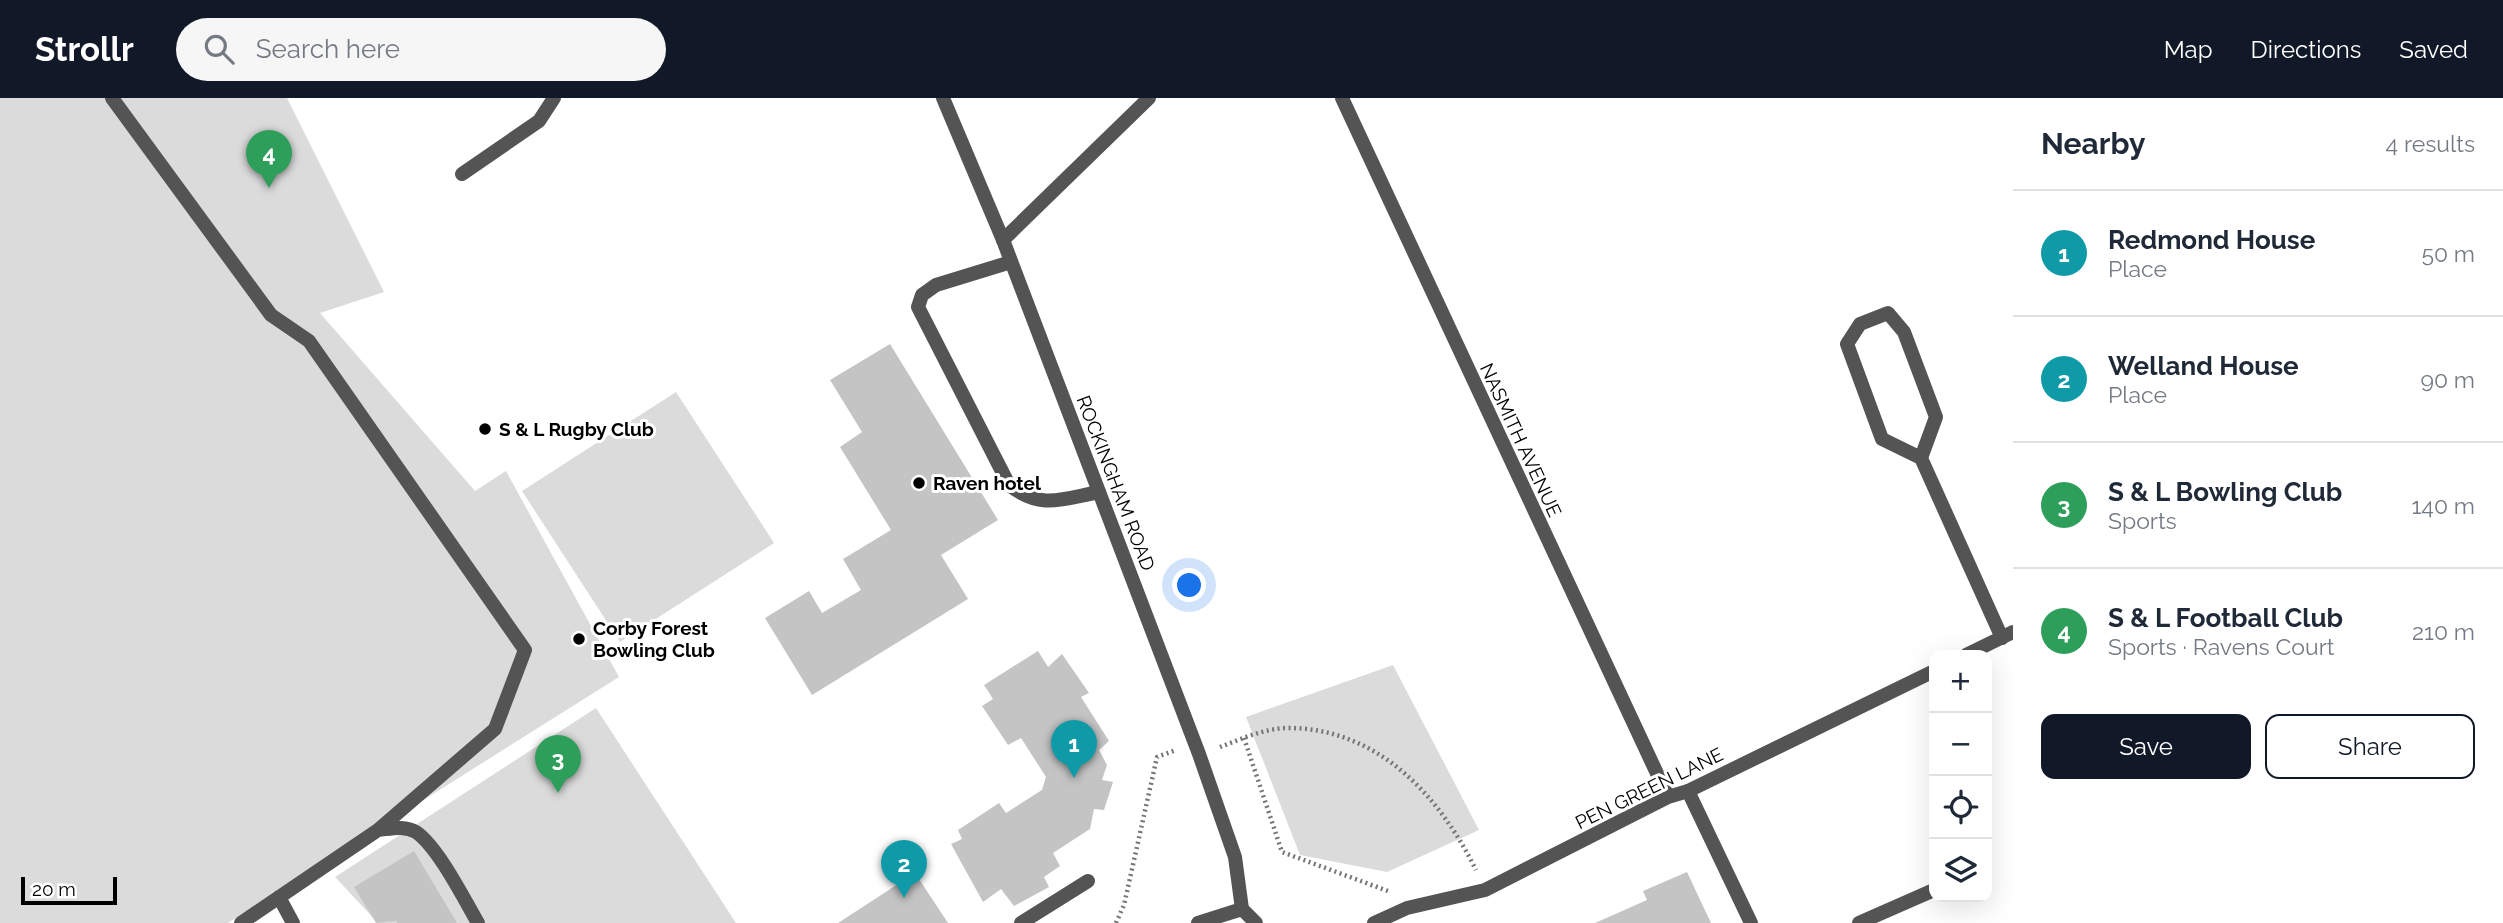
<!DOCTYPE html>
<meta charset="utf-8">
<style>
body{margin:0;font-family:Raleway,sans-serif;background:#f6f6f7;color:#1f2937}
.controls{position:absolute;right:21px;bottom:21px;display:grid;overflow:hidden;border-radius:14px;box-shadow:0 7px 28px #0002}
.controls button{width:63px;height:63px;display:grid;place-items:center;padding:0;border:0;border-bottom:2px solid #e0e1e3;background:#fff;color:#1f2937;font:35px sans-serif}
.scale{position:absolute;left:21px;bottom:18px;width:96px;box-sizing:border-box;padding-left:7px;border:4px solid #000;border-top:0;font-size:19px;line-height:24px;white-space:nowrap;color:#000;-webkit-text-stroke:5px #fff;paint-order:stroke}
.you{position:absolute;left:1190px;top:488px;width:24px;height:24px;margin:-18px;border:5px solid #fff;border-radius:50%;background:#1a73e8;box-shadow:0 0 0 10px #1a73e833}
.badge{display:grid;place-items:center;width:46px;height:46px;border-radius:50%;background:#111827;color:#fff;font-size:23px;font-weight:700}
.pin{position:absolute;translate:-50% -58px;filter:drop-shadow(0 2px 4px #0008)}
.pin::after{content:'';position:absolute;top:37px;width:24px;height:21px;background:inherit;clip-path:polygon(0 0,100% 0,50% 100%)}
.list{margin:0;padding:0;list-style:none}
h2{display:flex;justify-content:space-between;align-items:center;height:91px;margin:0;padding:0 28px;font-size:30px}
h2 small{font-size:23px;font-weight:400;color:#747a83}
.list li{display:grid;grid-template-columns:46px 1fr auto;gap:21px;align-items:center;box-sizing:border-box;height:126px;padding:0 28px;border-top:2px solid #e0e1e3}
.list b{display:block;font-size:26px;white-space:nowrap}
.list p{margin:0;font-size:23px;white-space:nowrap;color:#747a83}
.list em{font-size:23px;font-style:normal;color:#747a83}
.actions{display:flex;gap:14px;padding:21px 28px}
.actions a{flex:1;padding:16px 0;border:2px solid #111827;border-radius:14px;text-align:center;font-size:24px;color:#111827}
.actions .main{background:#111827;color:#fff}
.icon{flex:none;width:38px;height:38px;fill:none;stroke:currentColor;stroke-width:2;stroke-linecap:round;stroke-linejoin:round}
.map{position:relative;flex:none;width:2013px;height:825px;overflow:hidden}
header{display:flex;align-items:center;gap:42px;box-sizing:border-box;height:98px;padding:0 35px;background:#111827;color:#fff}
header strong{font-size:33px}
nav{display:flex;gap:38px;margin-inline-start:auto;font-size:24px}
.search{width:490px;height:63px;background:#f6f6f7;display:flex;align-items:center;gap:18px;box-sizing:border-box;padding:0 24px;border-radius:38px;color:#747a83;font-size:26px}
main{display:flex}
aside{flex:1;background:#fff}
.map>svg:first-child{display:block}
</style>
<header>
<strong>Strollr</strong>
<div class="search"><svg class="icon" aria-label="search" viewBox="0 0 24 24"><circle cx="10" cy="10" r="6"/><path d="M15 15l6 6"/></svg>Search here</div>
<nav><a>Map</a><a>Directions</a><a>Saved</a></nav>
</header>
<main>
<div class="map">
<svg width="2013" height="825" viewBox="0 0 2013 825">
<rect width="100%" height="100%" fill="#fff"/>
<path fill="#dbdbdb" d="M 0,0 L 287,0 L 384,194 L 320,215 L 475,393 L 506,373 L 619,579 L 228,825 L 0,825 Z
M 676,294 L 774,445 L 620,544 L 522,393 Z
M 1393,567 L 1479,732 L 1387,774 L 1300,757 L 1246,619 Z
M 596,610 L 736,825 L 378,825 L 335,779 Z"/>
<path fill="#c4c4c4" d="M 890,246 L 998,422 L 941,457 L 968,501 L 812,597 L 765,520 L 809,493 L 822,515 L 861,492 L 843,461 L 891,432 L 840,349 L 862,334 L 830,282 Z
M 1038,553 L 1048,569 L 1062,556 L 1089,595 L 1081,599 L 1109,643 L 1099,652 L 1107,667 L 1102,682 L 1113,684 L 1104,712 L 1094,711 L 1090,731 L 1053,755 L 1060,768 L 1044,779 L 1049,789 L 1014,808 L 1001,791 L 983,804 L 951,746 L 962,741 L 958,732 L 999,705 L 1006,715 L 1042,692 L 1046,679 L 1021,640 L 1008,647 L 982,608 L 993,601 L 984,587 Z
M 414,753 L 457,825 L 397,825 L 396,823 L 376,825 L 354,789 Z
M 1687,774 L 1711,825 L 1595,825 L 1647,802 L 1643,793 Z
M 915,775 L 948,825 L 838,825 Z"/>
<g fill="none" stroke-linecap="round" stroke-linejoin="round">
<path stroke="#767676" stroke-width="4.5" stroke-dasharray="2 3.5" stroke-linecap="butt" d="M 1244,640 L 1282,754 L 1388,793
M 1220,649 C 1241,641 1263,631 1286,630 C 1377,629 1439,697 1476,772
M 1116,825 L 1124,807 L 1157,659 L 1176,652"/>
<path stroke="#545454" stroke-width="14" d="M 112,0 L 271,217 L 309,243 L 525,552 L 495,631 L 378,732
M 1011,164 L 936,187 L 922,197 L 918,209 L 1009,387 C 1041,412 1062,401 1099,394
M 1688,693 L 1751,825
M 279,799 L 293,825
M 241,825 L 378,732 C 390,731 404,727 416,734 C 438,749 464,801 478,825
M 1021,825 L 1088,783
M 1859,825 L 1934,792"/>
<path stroke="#545454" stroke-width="14" d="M 1342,0 L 1668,699
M 462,76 L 539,23 L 554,0
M 1003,142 L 1149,0
M 1921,360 L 1936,319 L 1904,234 L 1888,215 L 1860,226 L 1847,246 L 1882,341 L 1921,360 L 2002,540
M 1966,557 L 2013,534
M 1374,825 L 1407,810 L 1485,792 L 1668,699 L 1688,693 L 1934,573"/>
<path stroke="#545454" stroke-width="14" d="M 943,0 L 1003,142 L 1199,656 L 1235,759 L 1242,811 L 1256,825
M 1198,825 L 1242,811"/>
</g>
<g fill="#000" stroke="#fff" stroke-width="2.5">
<circle cx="485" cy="331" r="7"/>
<circle cx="919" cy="385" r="7"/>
<circle cx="579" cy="541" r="7"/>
</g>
<g text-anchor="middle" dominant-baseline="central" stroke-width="6" stroke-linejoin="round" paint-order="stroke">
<g font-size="19" font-weight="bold" fill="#000" stroke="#fff" text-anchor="start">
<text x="499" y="331">S &amp; L Rugby Club</text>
<text x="933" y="385">Raven hotel</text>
<text x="593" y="530">Corby Forest<tspan x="593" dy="22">Bowling Club</tspan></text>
</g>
<g font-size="19" fill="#000" stroke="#fff">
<text transform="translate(1521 342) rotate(65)">NASMITH AVENUE</text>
<text transform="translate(1116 385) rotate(69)">ROCKINGHAM ROAD</text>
<text transform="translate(1649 690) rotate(-26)">PEN GREEN LANE</text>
</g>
</g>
</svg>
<div class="controls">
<button>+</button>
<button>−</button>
<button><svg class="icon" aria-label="locate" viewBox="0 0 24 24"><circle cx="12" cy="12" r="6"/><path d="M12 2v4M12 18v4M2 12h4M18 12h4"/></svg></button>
<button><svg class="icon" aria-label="layers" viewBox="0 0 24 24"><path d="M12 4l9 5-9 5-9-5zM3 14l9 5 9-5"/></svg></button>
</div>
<div class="scale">20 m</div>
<div class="you"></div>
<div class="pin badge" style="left:1074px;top:680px;background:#0f9aa8">1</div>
<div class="pin badge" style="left:904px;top:800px;background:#0f9aa8">2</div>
<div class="pin badge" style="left:558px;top:695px;background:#2e9e5b">3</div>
<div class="pin badge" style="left:269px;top:90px;background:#2e9e5b">4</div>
</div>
<aside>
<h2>Nearby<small>4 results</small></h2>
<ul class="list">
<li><span class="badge" style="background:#0f9aa8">1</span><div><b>Redmond House</b><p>Place</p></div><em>50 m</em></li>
<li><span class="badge" style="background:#0f9aa8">2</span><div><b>Welland House</b><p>Place</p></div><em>90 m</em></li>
<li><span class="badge" style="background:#2e9e5b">3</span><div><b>S &amp; L Bowling Club</b><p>Sports</p></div><em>140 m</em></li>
<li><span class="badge" style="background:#2e9e5b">4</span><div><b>S &amp; L Football Club</b><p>Sports · Ravens Court</p></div><em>210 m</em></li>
</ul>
<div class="actions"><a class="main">Save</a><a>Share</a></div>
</aside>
</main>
